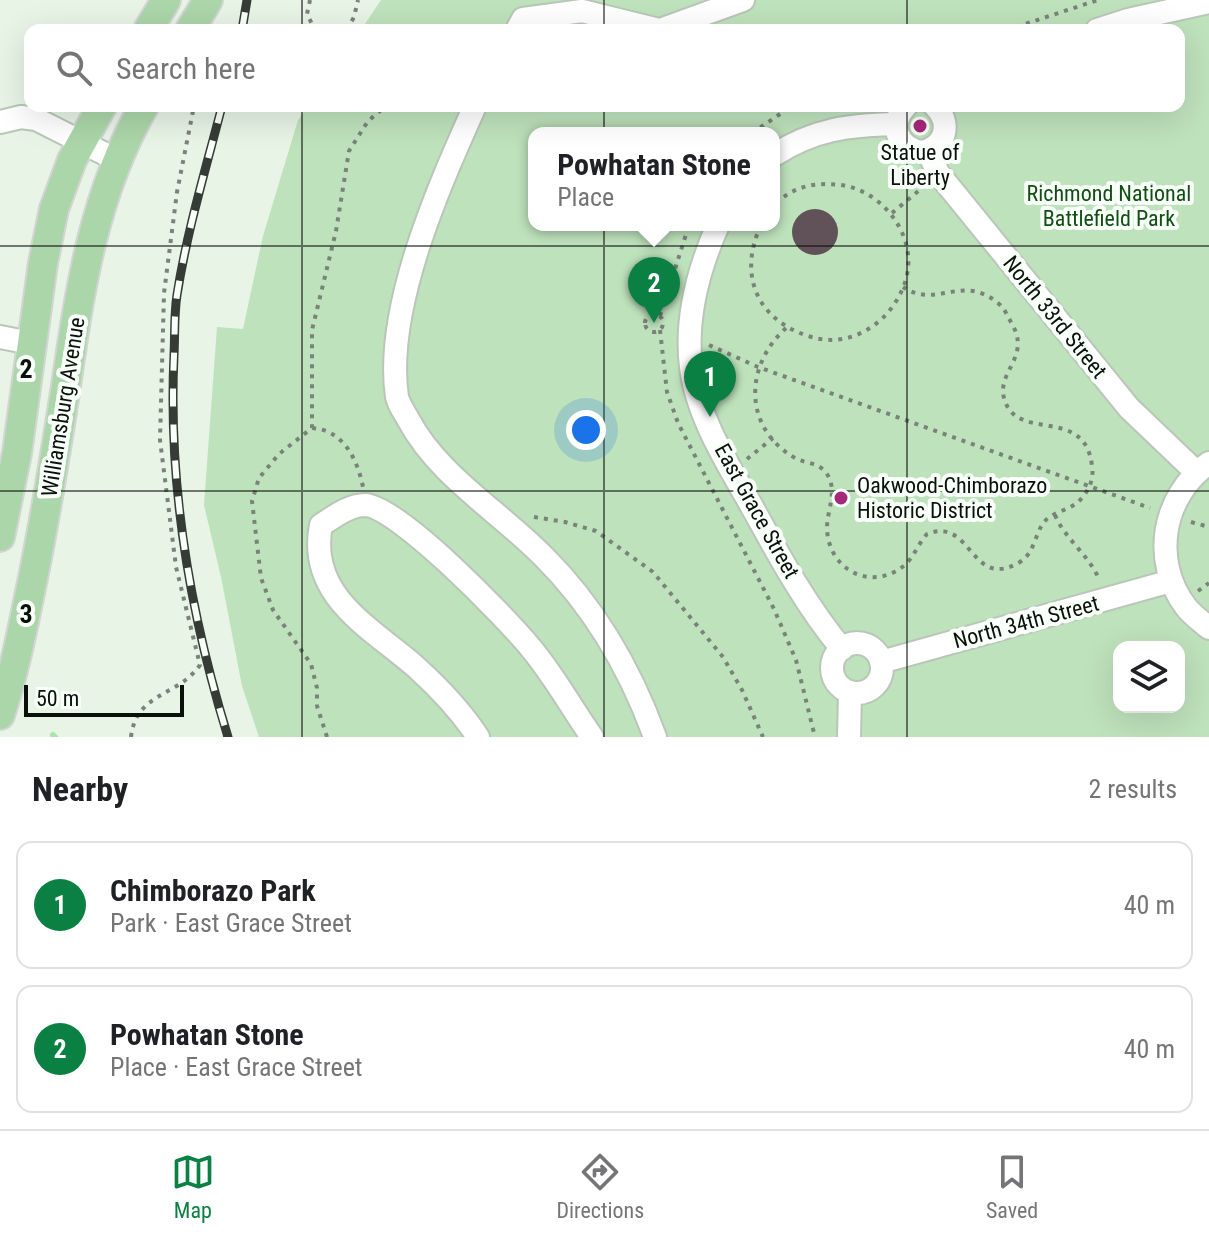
<!DOCTYPE html>
<meta charset="utf-8">
<style>
body{margin:0;font-family:"Roboto Condensed",sans-serif;background:#f2f2f2;color:#202124}
.controls{position:absolute;right:24px;bottom:24px;display:grid;overflow:hidden;border-radius:16px;box-shadow:0 8px 32px #0002}
.controls button{width:72px;height:72px;display:grid;place-items:center;padding:0;border:0;border-bottom:2px solid #e0e0e0;background:#fff;color:#202124;font:40px sans-serif}
.scale{position:absolute;left:24px;bottom:20px;width:160px;box-sizing:border-box;padding-left:8px;border:4px solid #0b100b;border-top:0;font-size:22px;line-height:28px;white-space:nowrap;color:#0b100b;-webkit-text-stroke:6px #f9fff9;paint-order:stroke}
.you{position:absolute;left:586px;top:430px;width:28px;height:28px;margin:-20px;border:6px solid #fff;border-radius:50%;background:#1a73e8;box-shadow:0 0 0 12px #1a73e833}
.badge{display:grid;place-items:center;width:52px;height:52px;border-radius:50%;background:#0b8043;color:#fff;font-size:26px;font-weight:700}
.pin{position:absolute;translate:-50% -66px;filter:drop-shadow(0 2px 4px #0008)}
.pin::after{content:'';position:absolute;top:42px;width:28px;height:24px;background:inherit;clip-path:polygon(0 0,100% 0,50% 100%)}
.popup{position:absolute;left:528px;top:127px;width:252px;height:104px;box-sizing:border-box;display:grid;place-content:center;border-radius:16px;background:#fff;filter:drop-shadow(0 2px 6px #0005);font-size:26px;white-space:nowrap;color:#757577}
.popup b{font-size:30px;color:#202124}
.popup::after{content:'';position:absolute;left:50%;top:100%;margin-left:-16px;border:16px solid transparent;border-top-color:#fff}
.list{margin:0;padding:0;list-style:none}
h2{display:flex;justify-content:space-between;align-items:center;height:104px;margin:0;padding:0 32px;font-size:34px}
h2 small{font-size:26px;font-weight:400;color:#757577}
.list li{display:grid;grid-template-columns:52px 1fr auto;gap:24px;align-items:center;box-sizing:border-box;height:128px;margin:0 16px 16px;padding:0 16px;border:2px solid #e0e0e0;border-radius:16px}
.list b{display:block;font-size:30px;white-space:nowrap}
.list p{margin:0;font-size:26px;white-space:nowrap;color:#757577}
.list em{font-size:26px;font-style:normal;color:#757577}
.icon{flex:none;width:44px;height:44px;fill:none;stroke:currentColor;stroke-width:2;stroke-linecap:round;stroke-linejoin:round}
.map{position:relative;flex:none;width:1209px;height:737px;overflow:hidden}
.search{position:absolute;background:#fff;box-shadow:0 8px 32px #0002;left:24px;right:24px;top:24px;height:88px;display:flex;align-items:center;gap:20px;box-sizing:border-box;padding:0 28px;border-radius:16px;color:#757577;font-size:30px}
.sheet{height:392px;background:#fff}
nav{display:flex;justify-content:space-around;align-items:center;box-sizing:border-box;height:112px;border-top:2px solid #e0e0e0;background:#fff;font-size:22px;color:#757577}
nav a{display:grid;justify-items:center;gap:4px}
nav .on{color:#0b8043}
.map>svg:first-child{display:block}
</style>
<div class="map">
<svg width="1209" height="737" viewBox="0 0 1209 737">
<rect width="100%" height="100%" fill="#e7f4e6"/>
<path fill="#bee2bc" fill-rule="evenodd" d="M 381,0 L 1209,0 L 1209,737 L 259,737 L 242,686 L 221,577 L 204,505 L 217,327 L 243,329 L 263,236 L 298,120 L 308,106 L 1179,106 L 1179,30 L 361,30 ZM 534,133 L 774,133 L 774,225 L 534,225 ZM 1119,647 L 1179,647 L 1179,707 L 1119,707 Z"/>
<g fill="none" stroke-linecap="round" stroke-linejoin="round">
<path stroke="#aae7a6" stroke-width="6" d="M 53,735 L 55,737"/>
</g>
<path fill="#615159" d="M792 232a23 23 0 1 1 46 0a23 23 0 1 1-46 0Z"/>
<g fill="none" stroke-linecap="round" stroke-linejoin="round">
<defs>
<path id="minor" d="M 517,30 L 523,19 L 582,11 L 659,30
M 660,30 L 743,0
M 1097,30 L 1128,20 L 1209,2
M 475,106 C 439,186 384,309 397,397 C 399,405 404,412 408,419 C 438,476 499,511 544,557 C 594,607 631,671 655,737
M 906,106 C 888,124 897,148 922,152 C 946,147 952,123 935,106
M 0,122 L 21,117 L 36,119 L 117,160
M 928,151 L 938,173 L 1129,408 L 1196,472
M 774,155 C 815,129 849,125 896,124
M 718,225 C 698,270 685,318 691,367 C 697,416 727,463 751,505 C 778,554 806,606 842,649
M 0,337 L 31,343
M 1209,463 C 1162,496 1151,561 1186,607 C 1192,615 1201,621 1209,628
M832 668a25 25 0 1 1 50 0a25 25 0 1 1-50 0Z
M 881,662 L 1171,581
M 478,737 C 461,711 440,689 417,668 C 372,628 307,597 321,525 C 334,517 349,505 365,505 C 398,506 506,618 530,647 C 553,674 571,707 592,737
M 849,737 L 850,692"/>
<path id="major" d="M 148,30 L 166,0
M 190,30 L 208,0
M 0,537 L 17,453 L 43,263 L 54,209 L 72,160 L 102,106
M 0,715 C 13,676 21,637 29,597 C 44,527 55,457 66,386 C 80,288 94,193 144,106"/>
</defs>
<use href="#minor" stroke="#b9c6b8" stroke-width="26"/>
<use href="#major" stroke="#d3d4d3" stroke-width="32"/>
<path stroke="#7a837a" stroke-width="4" stroke-dasharray="4 6" stroke-linecap="butt" d="M 310,0 L 307,14 L 315,30
M 347,30 L 354,17 L 358,0
M 1007,30 L 1098,0
M 752,133 L 792,106
M 892,213 L 922,188
M 761,225 C 738,274 756,319 808,336 C 851,351 894,321 906,279 C 918,236 883,191 841,185 C 814,182 794,186 774,205
M645 323a9 9 0 1 1 18 0a9 9 0 1 1-18 0Z
M 660,316 L 689,225
M 786,328 C 744,366 743,428 795,458 C 806,464 819,462 827,474 C 838,491 827,510 827,528 C 828,571 873,593 906,564 C 914,556 919,543 927,534 C 973,516 970,592 1020,562 C 1035,553 1035,532 1045,521 C 1054,511 1072,510 1081,499 C 1090,489 1094,478 1092,466 C 1085,404 1016,444 1004,398 C 997,371 1031,357 1012,324 C 1008,317 1005,309 999,304 C 962,272 938,310 903,287
M 660,330 L 667,392 L 678,423 L 774,609 L 796,660 L 815,737
M 709,345 L 758,367 L 1150,508
M 312,428 C 343,430 357,458 363,487
M 747,459 L 773,438
M 1055,515 C 1065,539 1088,554 1099,579
M 534,517 L 565,522 L 596,531 L 653,572 L 723,657 L 742,690 L 763,737
M 1191,522 L 1209,527
M 1198,591 L 1209,583
M 131,737 C 136,692 178,697 200,665 L 176,567 L 160,440 L 164,293 L 177,192 L 194,106
M 327,737 L 317,706 L 317,688 L 311,664 L 273,610 L 261,578 L 252,501 L 259,478 L 279,454 L 312,428 L 312,330 L 336,231 L 349,151 L 368,121 L 386,106"/>
<use href="#minor" stroke="#fff" stroke-width="22"/>
<use href="#major" stroke="#abd6a9" stroke-width="28"/>
<defs>
<path id="rail" d="M 242,30 L 247,0
M 222,106 C 206,168 187,231 177,295 C 174,314 175,335 174,355 C 168,484 190,614 228,737"/>
</defs>
<use href="#rail" stroke="#353b35" stroke-width="9"/>
<use href="#rail" stroke="#f9fff9" stroke-width="6" stroke-dasharray="18" stroke-linecap="butt"/>
</g>
<path fill="none" stroke="#0b100b" stroke-width="2" stroke-opacity="0.55" d="M 302,0 L 302,30M 604,0 L 604,30M 907,0 L 907,30M 302,106 L 302,737M 604,106 L 604,737M 907,106 L 907,737M 0,246 L 1209,246M 0,491 L 1209,491"/>
<g fill="#a62879" stroke="#f9fff9" stroke-width="3">
<circle cx="920" cy="126" r="8"/>
<circle cx="841" cy="498" r="8"/>
</g>
<g text-anchor="middle" dominant-baseline="central" stroke-width="8" stroke-linejoin="round" paint-order="stroke">
<g font-size="22" fill="#0b100b" stroke="#f9fff9">
<text x="920" y="152">Statue of<tspan x="920" dy="25">Liberty</tspan></text>
<text x="857" y="485" text-anchor="start">Oakwood-Chimborazo<tspan x="857" dy="25">Historic District</tspan></text>
</g>
<g font-size="22" fill="#104e11" stroke="#f9fff9">
<text x="1109" y="193">Richmond National<tspan x="1109" dy="25">Battlefield Park</tspan></text>
</g>
<g font-size="22" fill="#0b100b" stroke="#f9fff9">
<text transform="translate(1055 317) rotate(51)">North 33rd Street</text>
<text transform="translate(63 407) rotate(-81)">Williamsburg Avenue</text>
<text transform="translate(757 511) rotate(61)">East Grace Street</text>
<text transform="translate(1026 622) rotate(-15)">North 34th Street</text>
</g>
</g>
<g font-size="26" text-anchor="middle" font-weight="bold" fill="#0b100b" stroke="#f9fff9" stroke-width="8" stroke-linejoin="round" paint-order="stroke">
<text x="26" y="378">2</text>
<text x="26" y="623">3</text>
</g>
</svg>
<div class="controls">
<button><svg class="icon" aria-label="layers" viewBox="0 0 24 24"><path d="M12 4l9 5-9 5-9-5zM3 14l9 5 9-5"/></svg></button>
</div>
<div class="scale">50 m</div>
<div class="you"></div>
<div class="pin badge" style="left:710px;top:417px">1</div>
<div class="pin badge" style="left:654px;top:323px">2</div>
<div class="popup"><b>Powhatan Stone</b>Place</div>
<div class="search"><svg class="icon" aria-label="search" viewBox="0 0 24 24"><circle cx="10" cy="10" r="6"/><path d="M15 15l6 6"/></svg>Search here</div>
</div>
<section class="sheet">
<h2>Nearby<small>2 results</small></h2>
<ul class="list">
<li><span class="badge">1</span><div><b>Chimborazo Park</b><p>Park · East Grace Street</p></div><em>40 m</em></li>
<li><span class="badge">2</span><div><b>Powhatan Stone</b><p>Place · East Grace Street</p></div><em>40 m</em></li>
</ul>
</section>
<nav>
<a class="on"><svg class="icon" aria-label="map" viewBox="0 0 24 24"><path d="M3 6l6-2 6 2 6-2v14l-6 2-6-2-6 2zM9 4v14M15 6v14"/></svg>Map</a>
<a><svg class="icon" aria-label="directions" viewBox="0 0 24 24"><path d="M12 3l9 9-9 9-9-9zM9 14v-3h6M13 9l2 2-2 2"/></svg>Directions</a>
<a><svg class="icon" aria-label="saved" viewBox="0 0 24 24"><path d="M7 4h10v16l-5-4-5 4z"/></svg>Saved</a>
</nav>
